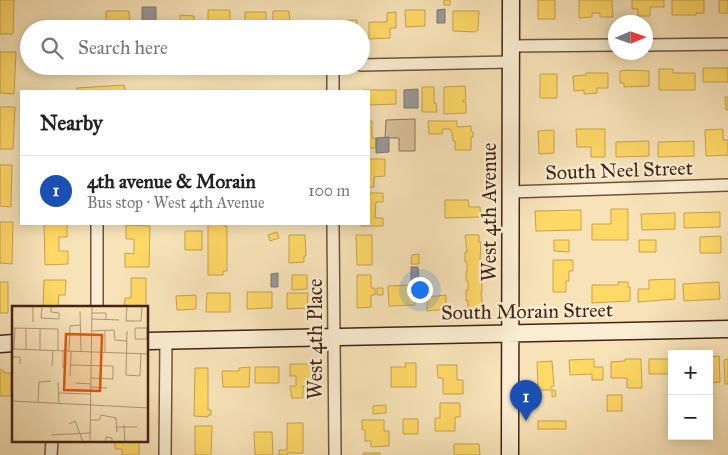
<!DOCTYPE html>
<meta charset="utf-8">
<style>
body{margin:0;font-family:"IM FELL Great Primer",serif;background:#f2f2f2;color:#222}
.controls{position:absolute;right:15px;bottom:15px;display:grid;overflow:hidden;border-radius:0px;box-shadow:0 2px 12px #0003}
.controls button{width:45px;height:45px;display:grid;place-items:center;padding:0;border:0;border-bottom:1px solid #e0e0e0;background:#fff;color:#222;font:25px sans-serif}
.compass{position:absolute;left:608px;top:15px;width:45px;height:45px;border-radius:50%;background:#fff;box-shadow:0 2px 12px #0003;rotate:88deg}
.you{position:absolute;left:419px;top:289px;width:18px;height:18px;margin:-12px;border:4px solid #fff;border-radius:50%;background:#1a73e8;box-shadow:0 0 0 8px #1a73e833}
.badge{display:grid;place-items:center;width:32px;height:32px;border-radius:50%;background:#ea580c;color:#fff;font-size:16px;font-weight:700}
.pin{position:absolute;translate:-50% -41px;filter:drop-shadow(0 1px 2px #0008)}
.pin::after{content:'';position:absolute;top:26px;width:18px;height:15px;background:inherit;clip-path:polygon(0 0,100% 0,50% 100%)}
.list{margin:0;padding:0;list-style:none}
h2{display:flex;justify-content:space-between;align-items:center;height:65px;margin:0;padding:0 20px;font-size:21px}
h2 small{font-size:16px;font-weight:400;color:#767676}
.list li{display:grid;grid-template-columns:32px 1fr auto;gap:15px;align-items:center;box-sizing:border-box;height:70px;padding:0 20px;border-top:1px solid #e0e0e0}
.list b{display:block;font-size:19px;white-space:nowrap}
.list p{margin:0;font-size:16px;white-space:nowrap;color:#767676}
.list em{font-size:16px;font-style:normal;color:#767676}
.icon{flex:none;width:28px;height:28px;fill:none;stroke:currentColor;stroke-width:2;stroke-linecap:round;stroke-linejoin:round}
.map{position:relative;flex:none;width:728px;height:455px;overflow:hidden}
.search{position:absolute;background:#fff;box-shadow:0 2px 12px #0003;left:20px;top:20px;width:350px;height:55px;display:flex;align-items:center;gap:12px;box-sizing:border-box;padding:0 18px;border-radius:28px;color:#767676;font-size:19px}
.panel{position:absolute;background:#fff;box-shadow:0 2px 12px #0003;left:20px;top:90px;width:350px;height:135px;border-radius:0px}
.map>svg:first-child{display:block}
</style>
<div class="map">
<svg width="728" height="455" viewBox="0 0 728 455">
<rect width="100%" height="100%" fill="#f8e3b8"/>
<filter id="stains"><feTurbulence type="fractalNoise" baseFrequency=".004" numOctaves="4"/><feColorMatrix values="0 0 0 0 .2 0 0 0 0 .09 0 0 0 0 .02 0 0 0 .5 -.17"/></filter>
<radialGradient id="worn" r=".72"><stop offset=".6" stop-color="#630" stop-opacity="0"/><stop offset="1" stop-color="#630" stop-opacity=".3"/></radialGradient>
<path fill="#d9c29d" stroke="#8e725a" d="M 415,119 L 415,151 L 399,151 L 399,138 L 385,138 L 386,120 Z"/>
<path fill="#ffd966" stroke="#c7a24e" d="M 0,0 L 14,0 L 13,34 L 0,34 Z
M 444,0 L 450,0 L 450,5 L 444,5 Z
M 538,0 L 555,0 L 555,19 L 538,19 Z
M 579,0 L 612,0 L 613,17 L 600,17 L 600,13 L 592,13 L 592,17 L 579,18 Z
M 632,0 L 664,0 L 664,7 L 650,7 L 650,16 L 638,16 L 638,9 L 632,9 Z
M 672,0 L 704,0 L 704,13 L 696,13 L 696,15 L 672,15 Z
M 719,0 L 728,0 L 728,13 L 719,13 Z
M 208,10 L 230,10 L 230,29 L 208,29 Z
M 405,10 L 425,10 L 425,26 L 406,27 Z
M 106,11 L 129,11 L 130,28 L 106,28 Z
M 273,11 L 289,11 L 290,24 L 296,24 L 296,29 L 273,29 Z
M 453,11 L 479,11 L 478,30 L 475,32 L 453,31 Z
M 245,12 L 266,12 L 266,29 L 245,27 Z
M 396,12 L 396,28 L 390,28 L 390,38 L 369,39 L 369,22 L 387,22 L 387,13 Z
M 180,15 L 194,16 L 194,29 L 174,29 L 174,23 L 180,23 Z
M 357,20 L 357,29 L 337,29 L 337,21 Z
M 305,22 L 330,22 L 330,29 L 305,29 Z
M 0,52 L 16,52 L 14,94 L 0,93 Z
M 703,68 L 728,68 L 728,82 L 703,82 Z
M 659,69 L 673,69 L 673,73 L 695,73 L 695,90 L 659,90 Z
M 627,70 L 649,71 L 649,86 L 624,87 L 624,83 L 620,83 L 620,71 Z
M 586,73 L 608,73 L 608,88 L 597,88 L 597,93 L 584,94 L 584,90 L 574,91 L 573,76 L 586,75 Z
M 540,74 L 557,74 L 557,98 L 540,98 Z
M 124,85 L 125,91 L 77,91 L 77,88 Z
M 465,86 L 466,100 L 463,100 L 463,102 L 466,102 L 466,113 L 444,114 L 444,87 Z
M 422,87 L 434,87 L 434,103 L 436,103 L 437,112 L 422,112 Z
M 364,90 L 396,90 L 396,104 L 369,105 L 369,91 Z
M 725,97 L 728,97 L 728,110 L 726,110 Z
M 0,107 L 15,107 L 13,149 L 0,149 Z
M 369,121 L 372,121 L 372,138 L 376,138 L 376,148 L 369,148 Z
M 428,121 L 457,121 L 457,127 L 471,126 L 471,131 L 473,132 L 473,137 L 471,137 L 471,150 L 455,150 L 455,141 L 453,141 L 452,133 L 450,129 L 443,129 L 442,134 L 429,134 Z
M 576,129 L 605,129 L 605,157 L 591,157 L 591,147 L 577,147 Z
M 723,129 L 723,140 L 728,140 L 728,155 L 706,156 L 705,130 Z
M 554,130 L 554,153 L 539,154 L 538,131 Z
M 649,141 L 649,156 L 616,157 L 616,142 Z
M 694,141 L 694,156 L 658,157 L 658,142 Z
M 369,159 L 385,159 L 385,176 L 374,177 L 374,187 L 369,187 Z
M 0,165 L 12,165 L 11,207 L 0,206 Z
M 369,193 L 383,193 L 383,202 L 376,202 L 375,218 L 383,218 L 383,226 L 361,226 L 361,224 L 369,224 Z
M 445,200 L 468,200 L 469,207 L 480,207 L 481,217 L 445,218 Z
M 611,209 L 628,209 L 628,240 L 592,240 L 592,224 L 611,224 Z
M 581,210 L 581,230 L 536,231 L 535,211 Z
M 720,212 L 720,227 L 684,228 L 684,213 Z
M 675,213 L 675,229 L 642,230 L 641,214 Z
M 0,222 L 13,222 L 12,264 L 0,263 Z
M 44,224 L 67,224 L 67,237 L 59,237 L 59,251 L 68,251 L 68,264 L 45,265 Z
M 208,224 L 224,224 L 224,226 L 227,226 L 227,271 L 223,271 L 223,275 L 208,275 Z
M 126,225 L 150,226 L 149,267 L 125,267 L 125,253 L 134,254 L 134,239 L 126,239 Z
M 185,231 L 202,231 L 202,250 L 185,250 Z
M 277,232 L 279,238 L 270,241 L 268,235 Z
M 289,235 L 305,235 L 306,256 L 304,256 L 304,262 L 289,263 Z
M 356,235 L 372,235 L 372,265 L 357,265 Z
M 465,235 L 479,235 L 479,242 L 481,242 L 480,261 L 481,261 L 482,271 L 480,271 L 480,280 L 482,280 L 482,291 L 481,291 L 483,310 L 468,310 L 468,300 L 466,301 L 466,290 L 468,290 L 468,281 L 466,281 L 466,271 L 467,271 L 467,262 L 465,262 L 465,252 L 467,252 Z
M 721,236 L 721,253 L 700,253 L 700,237 Z
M 554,240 L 569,240 L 569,252 L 554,251 Z
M 639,240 L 656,240 L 656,252 L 639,252 Z
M 419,254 L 419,264 L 411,264 L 412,255 Z
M 553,260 L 573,260 L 573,271 L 569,271 L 569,281 L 566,281 L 566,292 L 553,292 Z
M 292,275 L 307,275 L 307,289 L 292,290 Z
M 357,275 L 371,275 L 371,288 L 375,288 L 375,295 L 371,295 L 371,307 L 357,308 Z
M 131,278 L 146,278 L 146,308 L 124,308 L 125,298 L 131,298 Z
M 675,279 L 675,299 L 638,302 L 638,289 L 649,289 L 649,280 Z
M 44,280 L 66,280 L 65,295 L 59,295 L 58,308 L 43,308 Z
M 0,282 L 8,282 L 8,313 L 0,313 Z
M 618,282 L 628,282 L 628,287 L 630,287 L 630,301 L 592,303 L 592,285 L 618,285 Z
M 719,282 L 720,299 L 684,301 L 683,284 Z
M 414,285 L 415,305 L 389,306 L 388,286 Z
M 377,288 L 383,288 L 383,295 L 377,295 Z
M 247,292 L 272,292 L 272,308 L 247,309 Z
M 207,293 L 230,293 L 230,312 L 206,312 Z
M 287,293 L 308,293 L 307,308 L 287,309 Z
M 196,295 L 196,309 L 177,310 L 176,296 Z
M 446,295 L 446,309 L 427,311 L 427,297 Z
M 719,356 L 720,382 L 709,383 L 709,357 Z
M 594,359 L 594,367 L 603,367 L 603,380 L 592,380 L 592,374 L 570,375 L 569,360 Z
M 625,359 L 641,359 L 642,388 L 627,388 L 627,378 L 611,378 L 611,362 L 625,361 Z
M 649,359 L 670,359 L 670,374 L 649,374 Z
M 728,359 L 728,384 L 725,384 L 724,360 Z
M 552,361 L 554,386 L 551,387 L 551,390 L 538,390 L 537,362 Z
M 405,363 L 416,363 L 416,387 L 391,387 L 391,367 L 406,367 Z
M 290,364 L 311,364 L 311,380 L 308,380 L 308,386 L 303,386 L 303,398 L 292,398 L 290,386 L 296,386 L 296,376 L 290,376 Z
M 437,365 L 457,365 L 457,380 L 463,380 L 463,394 L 443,394 L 443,378 L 438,378 Z
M 250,367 L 249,387 L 223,387 L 222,371 L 239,371 L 239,368 Z
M 255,367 L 279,367 L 279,383 L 255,383 Z
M 195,368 L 208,368 L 208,410 L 211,410 L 211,415 L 208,415 L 208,417 L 194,416 Z
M 0,369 L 4,371 L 4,373 L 11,373 L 11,396 L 0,396 Z
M 552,390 L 555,390 L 556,396 L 552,397 Z
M 607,395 L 622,395 L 622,411 L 607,411 Z
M 440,403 L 460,403 L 460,417 L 455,417 L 455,431 L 435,431 L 435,418 L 440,418 Z
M 386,405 L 386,413 L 373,414 L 373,406 Z
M 403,419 L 418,419 L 418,434 L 403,434 Z
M 362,420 L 384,420 L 384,431 L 389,431 L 389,446 L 371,447 L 371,441 L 365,441 L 365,430 L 362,430 Z
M 538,421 L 566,421 L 566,429 L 538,429 Z
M 287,423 L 303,423 L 303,453 L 287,453 L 287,455 L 279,455 L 279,450 L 287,450 Z
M 195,426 L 212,426 L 211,455 L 195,455 Z
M 254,432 L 272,432 L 273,455 L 255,455 Z
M 115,441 L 139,441 L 139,455 L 122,455 L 122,449 L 115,449 Z
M 454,444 L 479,444 L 480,455 L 454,455 Z
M 363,453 L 380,453 L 380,455 L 363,455 Z"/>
<path fill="#999" stroke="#7f7672" d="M 142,7 L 156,7 L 156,23 L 142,23 Z
M 445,9 L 445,23 L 437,23 L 437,10 Z
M 418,89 L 418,108 L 404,108 L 404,90 Z
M 389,137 L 389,152 L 376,153 L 376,138 Z
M 411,267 L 418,267 L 419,281 L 411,281 Z
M 278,273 L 278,287 L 271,287 L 271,274 Z"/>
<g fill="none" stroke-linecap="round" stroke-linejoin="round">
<defs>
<path id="street" d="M 646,45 L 728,44
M 511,46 L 616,45
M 361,65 L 511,62
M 333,66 L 333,91
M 189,68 L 298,66
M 510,192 L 728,185
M 333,224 L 335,455
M 97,308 L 97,224
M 51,455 L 52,441
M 165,455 L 166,340"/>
<path id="secondary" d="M 148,341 L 728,329
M 0,344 L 14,343
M 510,455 L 511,0"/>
</defs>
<use href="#street" stroke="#70533f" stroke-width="14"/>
<use href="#secondary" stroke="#432317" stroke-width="19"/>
<use href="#street" stroke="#faedd1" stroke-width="11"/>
<use href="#secondary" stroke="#faedd1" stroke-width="16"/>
</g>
<g text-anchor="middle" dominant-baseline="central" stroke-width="5" stroke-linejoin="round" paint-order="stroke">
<g font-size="20" fill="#432317" stroke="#faedd1">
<text transform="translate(619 170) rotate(-2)">South Neel Street</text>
<text transform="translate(489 212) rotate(-90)">West 4th Avenue</text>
<text transform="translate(527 311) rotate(-1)">South Morain Street</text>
<text transform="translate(315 339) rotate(-90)">West 4th Place</text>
</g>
</g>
<g transform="translate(12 306)">
<rect width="136" height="136" fill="#f8e3b8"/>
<path fill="none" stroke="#b09678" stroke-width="1" d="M 30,0 L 29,12 L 47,13 L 47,7 L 39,6 L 39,0M 115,0 L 114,15 L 129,15 L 130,0M 68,5 L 69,45M 80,7 L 94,7 L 94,14M 80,13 L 107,14M 21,16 L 21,0M 0,22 L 46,23 L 46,44M 123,22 L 135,22 L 135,33 L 123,33 ZM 80,25 L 102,24 L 103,34 L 115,35M 115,25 L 114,69 L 128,70 L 129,47M 0,43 L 137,48M 2,43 L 3,22M 14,43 L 14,23M 28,44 L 28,23M 57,45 L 58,20 L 68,19M 93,46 L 93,25M 0,51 L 8,51 L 8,58M 58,59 L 101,60 L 101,73 L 79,72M 40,60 L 41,44M 51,62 L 51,44M 58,70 L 59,45M 46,76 L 47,97M 64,77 L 79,78M 79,81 L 95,82M 47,87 L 79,88M 0,95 L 137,102M 26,96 L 27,76 L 39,75M 79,114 L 87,114 L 89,109 L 104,112 L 105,126M 57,118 L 63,115 L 71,136M 112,119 L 113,136M 105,121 L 125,121M 39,129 L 79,127M 78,136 L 80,0M 94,136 L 94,131 L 100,132 L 100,136"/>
<path fill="#e0560d" fill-opacity="0.15" stroke="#e0560d" stroke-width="2.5" d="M 54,28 L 90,29 L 88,85 L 52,84 Z"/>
<rect width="136" height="136" fill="none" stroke="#432317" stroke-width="2.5"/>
</g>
<rect width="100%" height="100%" filter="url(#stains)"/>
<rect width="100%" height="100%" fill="url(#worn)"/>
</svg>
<div class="controls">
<button>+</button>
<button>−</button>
</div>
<svg class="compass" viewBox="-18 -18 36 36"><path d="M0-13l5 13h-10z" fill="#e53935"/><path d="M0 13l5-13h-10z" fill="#767676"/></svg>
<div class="you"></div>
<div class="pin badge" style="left:526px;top:421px;background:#1a4fb4">1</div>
<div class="search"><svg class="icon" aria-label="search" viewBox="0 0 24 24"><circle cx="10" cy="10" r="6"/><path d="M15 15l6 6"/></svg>Search here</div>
<section class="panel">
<h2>Nearby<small></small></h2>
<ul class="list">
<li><span class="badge" style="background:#1a4fb4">1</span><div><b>4th avenue &amp; Morain</b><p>Bus stop · West 4th Avenue</p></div><em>100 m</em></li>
</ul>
</section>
</div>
